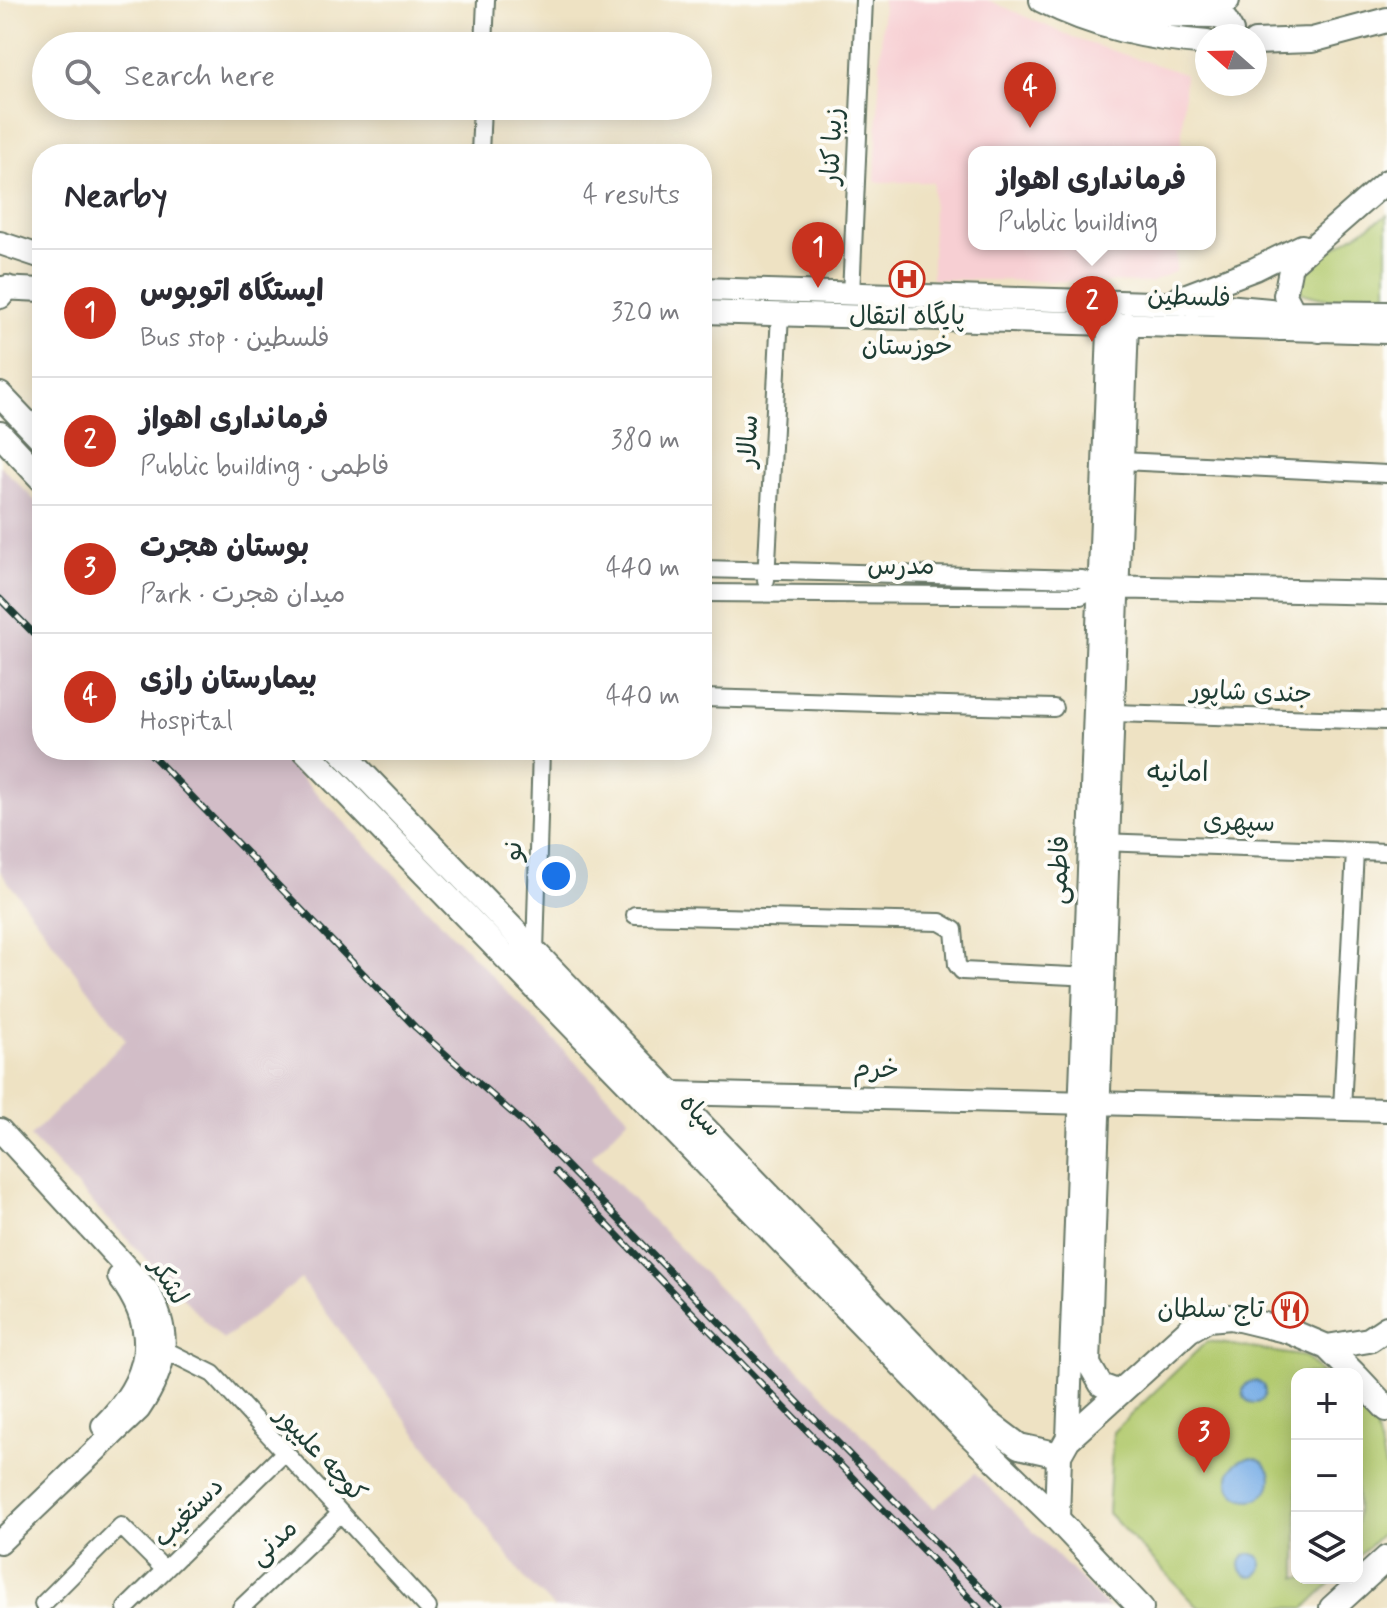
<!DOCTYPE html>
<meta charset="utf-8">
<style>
body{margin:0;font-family:Mynerve,"Playpen Sans Arabic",sans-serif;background:#f2f2f3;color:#2b2b33}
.controls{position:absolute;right:24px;bottom:24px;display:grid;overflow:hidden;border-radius:16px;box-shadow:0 4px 20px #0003}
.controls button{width:72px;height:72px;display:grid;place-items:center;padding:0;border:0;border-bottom:2px solid #e1e1e2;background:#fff;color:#2b2b33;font:40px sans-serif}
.compass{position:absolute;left:1195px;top:24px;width:72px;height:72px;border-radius:50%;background:#fff;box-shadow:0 4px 20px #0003;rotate:290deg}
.you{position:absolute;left:556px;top:876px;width:28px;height:28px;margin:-20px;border:6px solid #fff;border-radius:50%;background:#1a73e8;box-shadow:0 0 0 12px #1a73e833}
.badge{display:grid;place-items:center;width:52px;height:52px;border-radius:50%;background:#c8321e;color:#fff;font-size:26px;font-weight:700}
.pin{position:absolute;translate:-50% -66px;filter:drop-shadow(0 2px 4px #0008)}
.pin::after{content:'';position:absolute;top:42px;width:28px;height:24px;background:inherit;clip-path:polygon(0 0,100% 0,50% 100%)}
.popup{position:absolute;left:968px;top:146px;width:248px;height:104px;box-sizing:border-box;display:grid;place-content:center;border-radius:16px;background:#fff;filter:drop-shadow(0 2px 6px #0005);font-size:26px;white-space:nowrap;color:#7c7c81}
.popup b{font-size:30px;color:#2b2b33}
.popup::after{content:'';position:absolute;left:50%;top:100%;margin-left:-16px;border:16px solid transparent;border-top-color:#fff}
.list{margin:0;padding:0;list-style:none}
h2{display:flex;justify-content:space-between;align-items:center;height:104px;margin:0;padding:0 32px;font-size:34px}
h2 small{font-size:26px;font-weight:400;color:#7c7c81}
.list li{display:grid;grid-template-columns:52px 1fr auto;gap:24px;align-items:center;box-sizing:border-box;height:128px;padding:0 32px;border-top:2px solid #e1e1e2}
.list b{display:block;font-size:30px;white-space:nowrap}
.list p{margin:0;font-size:26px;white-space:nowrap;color:#7c7c81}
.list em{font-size:26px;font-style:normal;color:#7c7c81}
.icon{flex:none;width:44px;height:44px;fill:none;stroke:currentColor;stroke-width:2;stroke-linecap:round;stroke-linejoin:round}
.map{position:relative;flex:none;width:1387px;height:1608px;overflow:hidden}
.search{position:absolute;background:#fff;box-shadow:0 4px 20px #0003;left:32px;top:32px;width:680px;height:88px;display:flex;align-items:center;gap:20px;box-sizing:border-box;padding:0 28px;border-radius:44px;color:#7c7c81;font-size:30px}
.panel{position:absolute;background:#fff;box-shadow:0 4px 20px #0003;left:32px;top:144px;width:680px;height:616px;border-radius:32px}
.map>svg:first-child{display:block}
</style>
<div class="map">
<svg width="1387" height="1608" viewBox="0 0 1387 1608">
<rect width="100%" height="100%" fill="#fdfcf7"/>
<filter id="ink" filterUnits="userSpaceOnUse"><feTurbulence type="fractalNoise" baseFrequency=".0125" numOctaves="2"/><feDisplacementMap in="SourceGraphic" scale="16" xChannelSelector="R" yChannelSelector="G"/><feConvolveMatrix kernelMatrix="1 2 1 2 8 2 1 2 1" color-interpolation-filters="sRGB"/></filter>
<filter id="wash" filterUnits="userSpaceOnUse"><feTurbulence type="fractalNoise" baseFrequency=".006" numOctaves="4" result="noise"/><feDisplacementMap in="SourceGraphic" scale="32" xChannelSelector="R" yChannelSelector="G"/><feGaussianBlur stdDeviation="1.8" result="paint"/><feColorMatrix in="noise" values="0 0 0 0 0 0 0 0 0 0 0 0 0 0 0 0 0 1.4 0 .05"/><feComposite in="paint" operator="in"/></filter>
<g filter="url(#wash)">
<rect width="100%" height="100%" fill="#eee2c3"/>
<path fill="#f7cfd3" d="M 883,0 L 988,0 L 1079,40 L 1185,74 L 1181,152 L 974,152 L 974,244 L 1177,244 L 1176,271 L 1150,283 L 932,279 L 933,182 L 875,182 Z"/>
<path fill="#d2bdc7" d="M 0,465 L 42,508 L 42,750 L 275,750 L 629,1118 L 591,1157 L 934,1508 L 975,1473 L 1109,1608 L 554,1608 L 526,1580 L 301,1279 L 223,1340 L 30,1137 L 126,1040 L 0,871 Z"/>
<path fill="#b3ca6f" stroke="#698452" stroke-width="2" d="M 1387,215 L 1387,303 C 1354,303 1325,302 1294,290 L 1296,276 L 1305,266 Z
M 1207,1341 L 1306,1357 L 1322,1374 L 1297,1374 L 1297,1578 L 1336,1578 L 1305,1608 L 1198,1607 L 1108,1513 L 1113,1432 Z
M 1357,1408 L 1376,1427 L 1387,1476 L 1387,1529 L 1357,1558 Z"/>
<path fill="#78ade6" stroke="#4c758d" stroke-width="2" d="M1243 1392a11 11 0 1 1 22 0a11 11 0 1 1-22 0Z
M1229 1479a21 21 0 1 1 42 0a21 21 0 1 1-42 0Z
M1240 1565a11 11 0 1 1 22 0a11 11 0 1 1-22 0Z"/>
</g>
<g filter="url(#ink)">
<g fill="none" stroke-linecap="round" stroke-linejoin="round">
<defs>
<path id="street" d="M 484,46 L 486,0
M 480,154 L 482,106
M 851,295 L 864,0
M 1122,461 L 1387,474
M 702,569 L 1082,579 L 1098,587
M 766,580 L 780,314
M 702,593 L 1081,596 L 1098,587
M 702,698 L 1054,708
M 1113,713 L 1387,721
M 1099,842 L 1387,852
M 635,915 L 940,922 L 954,930 L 957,965 L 962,971 L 1094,977
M 535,952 L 541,750
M 1342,1109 L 1355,851
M 165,1350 L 213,1374 L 428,1608
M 43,1604 L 121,1526 L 165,1570
M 126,1608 L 285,1452
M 241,1608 L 341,1513"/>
<path id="secondary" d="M 1072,0 L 1129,15 L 1214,16 L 1226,20 L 1232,31 L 1226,36
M 0,243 L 42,257
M 0,288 L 42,290
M 702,289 L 1215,305 L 1270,310 L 1280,329
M 1179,298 L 1255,269 L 1302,246
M 702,312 L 1387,332
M 1294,312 L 1387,313
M 1319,331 L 1294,312 L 1285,295 L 1291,265 L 1387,181
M 1103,587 L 1387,593
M 671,1093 L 1387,1110
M 0,1130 L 148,1291 C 173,1334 167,1367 139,1409 L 0,1542
M 1120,1392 L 1101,1385 L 1089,1364 L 1127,324
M 103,1426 C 150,1379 161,1332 119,1277
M 1068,1439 L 1110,303"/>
<path id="primary" d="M 1042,0 C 1095,27 1148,38 1207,43
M 1124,0 L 1227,0
M 1255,42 L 1312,40 L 1387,20
M 0,296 L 7,288
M 0,395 L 42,439
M 0,434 L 42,479
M 305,750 L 968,1433 L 1057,1519
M 340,750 L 986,1421 L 1019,1446 L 1059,1455
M 1327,1347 L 1369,1340 L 1387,1328
M 1357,1377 L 1387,1409
M 1141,1608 L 1057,1519 L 1059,1455 L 1068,1439 L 1189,1330 L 1208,1319 L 1231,1317 L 1289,1331 L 1327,1347 L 1354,1374
M 1332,1608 L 1387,1558"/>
</defs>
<use href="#street" stroke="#677766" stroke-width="20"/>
<use href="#secondary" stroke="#677766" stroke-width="26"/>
<use href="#primary" stroke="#677766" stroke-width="28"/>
<use href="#street" stroke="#fff" stroke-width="16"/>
<use href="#secondary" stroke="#fff" stroke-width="22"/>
<use href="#primary" stroke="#fff" stroke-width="24"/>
<defs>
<path id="rail" d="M 0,599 L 42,642
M 147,750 L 415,1027 L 526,1125 L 1000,1608
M 556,1172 L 979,1608"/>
</defs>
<use href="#rail" stroke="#1f3d34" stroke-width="7"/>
<use href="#rail" stroke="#fdfcf7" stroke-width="4" stroke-dasharray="12" stroke-linecap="butt"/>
</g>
</g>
<defs>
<symbol id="hospital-ring" viewBox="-11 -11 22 22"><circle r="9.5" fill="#fdfcf7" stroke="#c8321e" stroke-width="1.5"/><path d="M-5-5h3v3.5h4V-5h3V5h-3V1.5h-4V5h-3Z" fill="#c8321e"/></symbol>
<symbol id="restaurant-ring" viewBox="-11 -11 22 22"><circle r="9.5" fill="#fdfcf7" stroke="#c8321e" stroke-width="1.5"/><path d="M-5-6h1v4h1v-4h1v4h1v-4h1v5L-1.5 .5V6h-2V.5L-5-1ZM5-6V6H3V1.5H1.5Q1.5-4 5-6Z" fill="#c8321e"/></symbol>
</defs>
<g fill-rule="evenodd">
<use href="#hospital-ring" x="887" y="259" width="40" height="40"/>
<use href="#restaurant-ring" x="1270" y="1290" width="40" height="40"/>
</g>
<g text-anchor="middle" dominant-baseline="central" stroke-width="8" stroke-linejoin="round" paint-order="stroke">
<g font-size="26" fill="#1f3d34" stroke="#fdfcf7">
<text transform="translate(833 146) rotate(-87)">زیبا کنار</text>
<text transform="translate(1189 298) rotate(2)">فلسطین</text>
<text transform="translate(749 441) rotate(-87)">سالار</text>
<text x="901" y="567">مدرس</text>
<text transform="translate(1251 693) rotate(2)">جندی شاپور</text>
<text transform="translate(1239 823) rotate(2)">سپهری</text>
<text transform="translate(514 851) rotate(-88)">نو</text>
<text transform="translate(1060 870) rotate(-88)">فاطمی</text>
<text transform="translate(876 1070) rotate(1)">خرم</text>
<text transform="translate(700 1116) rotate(46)">سپاه</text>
<text transform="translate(168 1282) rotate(59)">لشکر</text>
<text transform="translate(320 1455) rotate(47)">کوچه علیپور</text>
<text transform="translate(189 1513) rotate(-45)">دستغیب</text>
<text transform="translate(274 1543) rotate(-43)">مدنی</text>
</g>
<g font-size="26" fill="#1f3d34" stroke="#fdfcf7">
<text x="907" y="317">پایگاه انتقال<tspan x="907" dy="30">خوزستان</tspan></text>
<text x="1264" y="1310" text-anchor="end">تاج سلطان</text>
</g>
<g font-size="28" fill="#1f3d34" stroke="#fdfcf7">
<text x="1178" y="773">امانیه</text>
</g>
</g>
</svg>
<div class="controls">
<button>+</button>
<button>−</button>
<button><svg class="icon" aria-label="layers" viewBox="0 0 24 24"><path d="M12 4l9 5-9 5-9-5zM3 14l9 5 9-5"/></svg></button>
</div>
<svg class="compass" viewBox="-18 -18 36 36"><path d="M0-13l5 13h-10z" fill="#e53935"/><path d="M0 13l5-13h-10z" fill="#7c7c81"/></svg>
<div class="you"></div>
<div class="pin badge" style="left:818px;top:288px">1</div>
<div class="pin badge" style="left:1092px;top:342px">2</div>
<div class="popup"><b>فرمانداری اهواز</b>Public building</div>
<div class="pin badge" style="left:1204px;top:1473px">3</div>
<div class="pin badge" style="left:1030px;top:128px">4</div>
<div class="search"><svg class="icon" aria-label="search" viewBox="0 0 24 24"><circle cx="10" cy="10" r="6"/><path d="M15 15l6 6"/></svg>Search here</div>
<section class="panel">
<h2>Nearby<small>4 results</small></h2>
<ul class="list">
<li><span class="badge">1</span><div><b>ایستگاه اتوبوس</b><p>Bus stop · فلسطین</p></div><em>320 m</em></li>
<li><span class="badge">2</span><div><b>فرمانداری اهواز</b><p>Public building · فاطمی</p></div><em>380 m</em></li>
<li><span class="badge">3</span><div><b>بوستان هجرت</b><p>Park · میدان هجرت</p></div><em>440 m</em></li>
<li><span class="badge">4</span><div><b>بیمارستان رازی</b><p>Hospital</p></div><em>440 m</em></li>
</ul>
</section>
</div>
